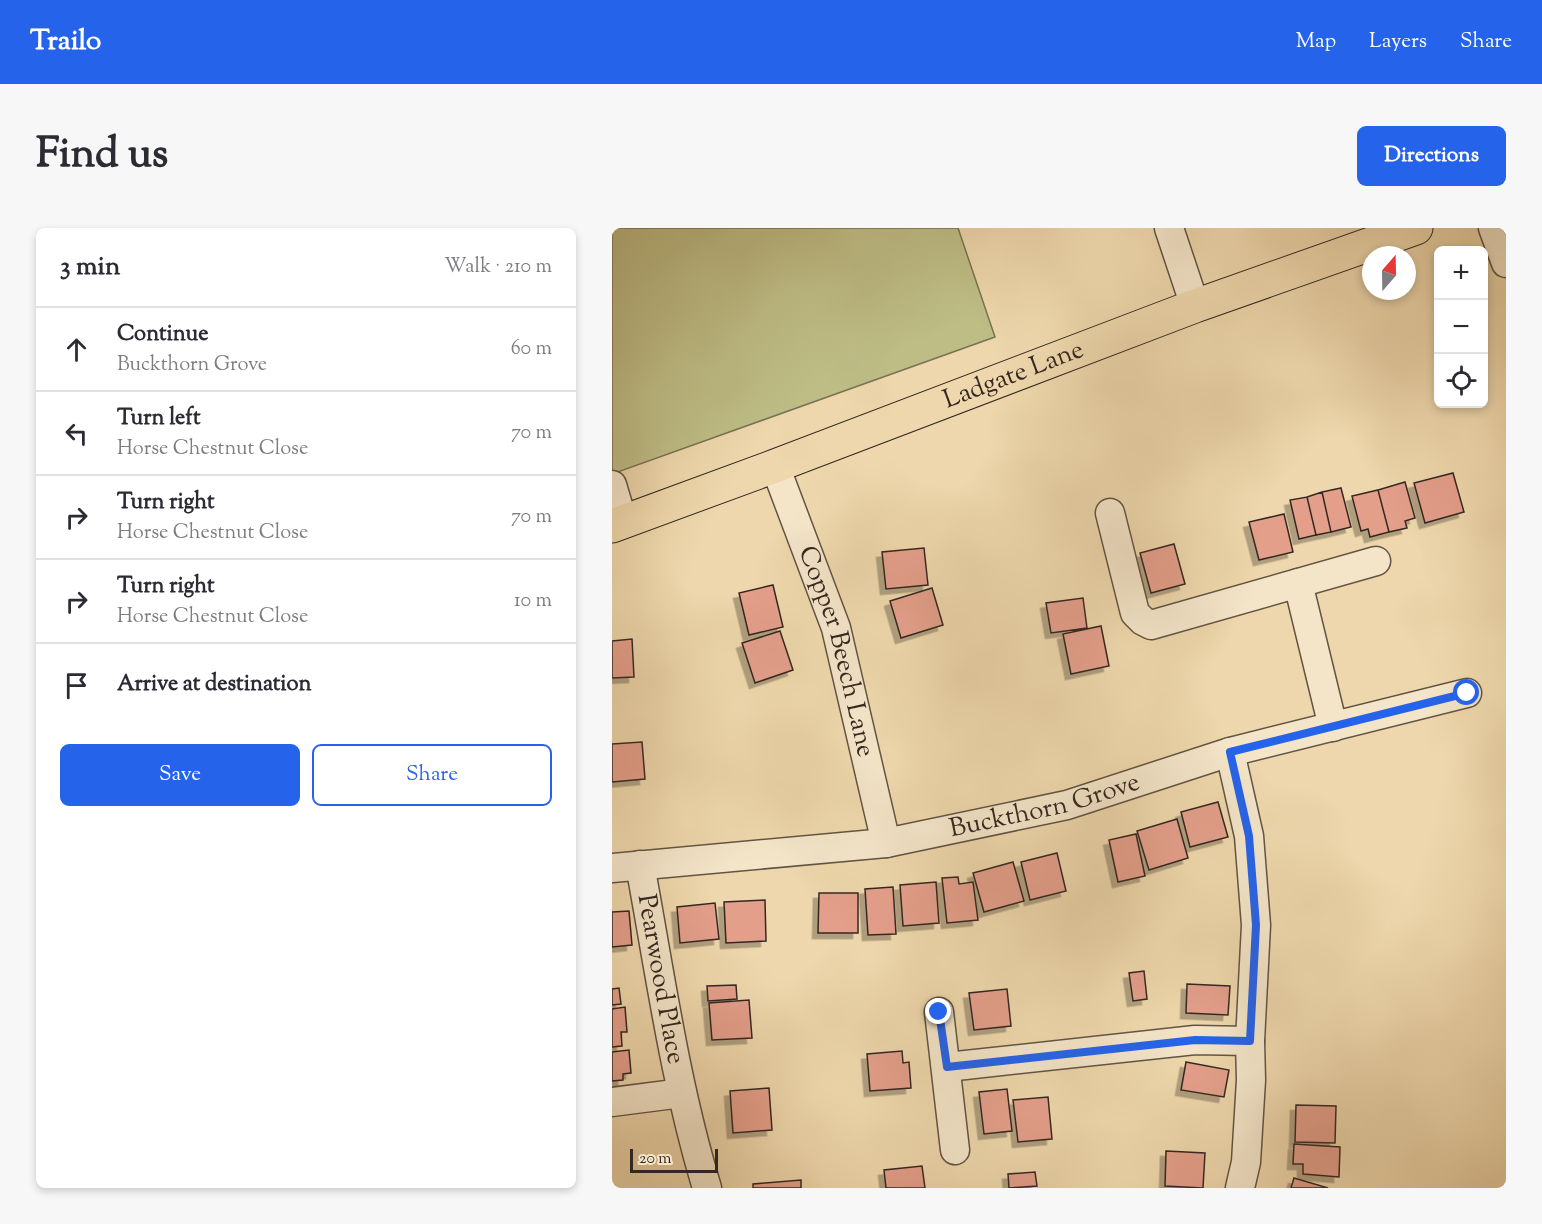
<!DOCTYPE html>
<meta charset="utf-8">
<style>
body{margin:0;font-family:"Sorts Mill Goudy",serif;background:#f7f7f7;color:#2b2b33}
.controls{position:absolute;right:18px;top:18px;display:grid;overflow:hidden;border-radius:9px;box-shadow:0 3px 9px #0003}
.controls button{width:54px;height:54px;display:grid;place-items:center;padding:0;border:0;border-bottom:2px solid #e1e1e2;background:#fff;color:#2b2b33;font:30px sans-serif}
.compass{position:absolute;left:750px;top:18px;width:54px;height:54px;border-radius:50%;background:#fff;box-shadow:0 3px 9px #0003;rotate:20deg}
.scale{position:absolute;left:18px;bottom:15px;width:88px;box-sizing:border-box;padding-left:6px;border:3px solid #342822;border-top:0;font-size:16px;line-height:21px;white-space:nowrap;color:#342822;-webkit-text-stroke:4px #f4e5c9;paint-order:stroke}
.stop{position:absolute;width:18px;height:18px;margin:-14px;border:4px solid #2563eb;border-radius:50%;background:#fff}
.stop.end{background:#2563eb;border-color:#fff;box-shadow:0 2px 6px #0008}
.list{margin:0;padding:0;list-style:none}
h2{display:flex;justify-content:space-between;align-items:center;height:78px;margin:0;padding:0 24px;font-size:26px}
h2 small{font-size:20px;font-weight:400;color:#7c7c81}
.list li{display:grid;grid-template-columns:39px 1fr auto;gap:18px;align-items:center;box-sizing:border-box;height:84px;padding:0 24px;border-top:2px solid #e1e1e2}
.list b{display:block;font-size:22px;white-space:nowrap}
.list p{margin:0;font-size:20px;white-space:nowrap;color:#7c7c81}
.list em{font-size:20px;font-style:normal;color:#7c7c81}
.actions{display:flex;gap:12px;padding:18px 24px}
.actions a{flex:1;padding:14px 0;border:2px solid #2563eb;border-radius:9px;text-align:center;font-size:21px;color:#2563eb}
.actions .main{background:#2563eb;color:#fff}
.icon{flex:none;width:33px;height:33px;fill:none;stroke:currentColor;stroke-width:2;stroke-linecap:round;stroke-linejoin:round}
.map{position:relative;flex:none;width:894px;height:960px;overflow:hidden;border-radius:9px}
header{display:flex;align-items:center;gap:36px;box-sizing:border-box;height:84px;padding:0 30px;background:#2563eb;color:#fff}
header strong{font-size:28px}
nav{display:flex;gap:33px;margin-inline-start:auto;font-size:21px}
.intro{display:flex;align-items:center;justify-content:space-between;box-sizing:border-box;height:144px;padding:0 36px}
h1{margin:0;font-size:42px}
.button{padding:15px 27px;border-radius:9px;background:#2563eb;color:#fff;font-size:21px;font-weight:700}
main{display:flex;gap:36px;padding:0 36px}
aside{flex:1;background:#fff;border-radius:9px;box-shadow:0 3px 9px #0003}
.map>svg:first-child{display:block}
</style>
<header>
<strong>Trailo</strong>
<nav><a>Map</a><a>Layers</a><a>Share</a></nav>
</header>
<div class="intro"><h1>Find us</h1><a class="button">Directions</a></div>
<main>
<aside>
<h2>3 min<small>Walk · 210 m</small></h2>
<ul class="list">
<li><svg class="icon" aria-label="ahead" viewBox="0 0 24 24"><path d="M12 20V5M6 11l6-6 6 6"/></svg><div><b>Continue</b><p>Buckthorn Grove</p></div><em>60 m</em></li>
<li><svg class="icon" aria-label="left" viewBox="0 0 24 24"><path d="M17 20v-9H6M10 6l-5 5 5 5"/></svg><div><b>Turn left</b><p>Horse Chestnut Close</p></div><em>70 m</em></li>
<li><svg class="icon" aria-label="right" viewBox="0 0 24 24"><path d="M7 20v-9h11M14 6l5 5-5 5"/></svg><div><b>Turn right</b><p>Horse Chestnut Close</p></div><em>70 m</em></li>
<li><svg class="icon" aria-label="right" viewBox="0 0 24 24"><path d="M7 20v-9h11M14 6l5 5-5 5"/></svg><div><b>Turn right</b><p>Horse Chestnut Close</p></div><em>10 m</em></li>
<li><svg class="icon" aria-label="arrive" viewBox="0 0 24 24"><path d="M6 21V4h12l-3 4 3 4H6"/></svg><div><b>Arrive at destination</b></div></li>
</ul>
<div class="actions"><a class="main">Save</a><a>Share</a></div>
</aside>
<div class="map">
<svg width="894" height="960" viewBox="0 0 894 960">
<defs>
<filter id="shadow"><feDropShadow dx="-5.5" dy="5.5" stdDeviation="0" flood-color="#0004"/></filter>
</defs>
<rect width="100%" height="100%" fill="#eed7ac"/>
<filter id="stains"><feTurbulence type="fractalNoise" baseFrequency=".00333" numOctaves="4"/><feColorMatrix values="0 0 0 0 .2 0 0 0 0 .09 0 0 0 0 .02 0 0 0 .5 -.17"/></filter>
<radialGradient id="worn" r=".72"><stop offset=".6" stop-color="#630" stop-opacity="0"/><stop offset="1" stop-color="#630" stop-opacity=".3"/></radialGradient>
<path fill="#bebd86" stroke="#797254" stroke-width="1.5" d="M 0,0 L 346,0 L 383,109 L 0,246 Z"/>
<path fill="#e49f8b" stroke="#342822" stroke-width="1.5" filter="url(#shadow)" d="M 841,245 L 852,284 L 813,295 L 802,255 Z
M 793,254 L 803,290 L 793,293 L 795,300 L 777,304 L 766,262 Z
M 729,260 L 739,299 L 719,304 L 710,264 Z
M 766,262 L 777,304 L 758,309 L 756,301 L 749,303 L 740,268 Z
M 710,264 L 719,304 L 704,307 L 695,269 Z
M 695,269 L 704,307 L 687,311 L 678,272 Z
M 672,286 L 681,324 L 647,332 L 637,294 Z
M 562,316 L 573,356 L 539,365 L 528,325 Z
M 312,320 L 316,357 L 274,361 L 270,324 Z
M 161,357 L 171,399 L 137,407 L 127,365 Z
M 320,360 L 331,397 L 289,410 L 278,373 Z
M 471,370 L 475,400 L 439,405 L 434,375 Z
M 489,398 L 497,438 L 459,446 L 451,406 Z
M 168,403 L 181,442 L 143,455 L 130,415 Z
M 20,411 L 22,449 L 0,450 L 0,413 Z
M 30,514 L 33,551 L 0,554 L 0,516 Z
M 606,574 L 616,609 L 578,619 L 569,584 Z
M 565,591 L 576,630 L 537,642 L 525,603 Z
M 524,606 L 533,648 L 506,654 L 497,612 Z
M 445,625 L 454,663 L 418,672 L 409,634 Z
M 401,634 L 412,673 L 372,684 L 361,645 Z
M 346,649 L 347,656 L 361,654 L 366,692 L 335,695 L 330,650 Z
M 324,654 L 327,695 L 291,698 L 288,657 Z
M 281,659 L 284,706 L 256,707 L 253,661 Z
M 207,665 L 246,665 L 246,705 L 206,705 Z
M 153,672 L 154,713 L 114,715 L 112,674 Z
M 103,675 L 107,711 L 68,715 L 65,679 Z
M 17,683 L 20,717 L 0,719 L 0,684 Z
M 532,743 L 535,771 L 521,773 L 517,745 Z
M 575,756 L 618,758 L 616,787 L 574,785 Z
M 124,757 L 125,771 L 96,773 L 95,758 Z
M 7,760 L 9,776 L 0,777 L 0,761 Z
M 395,761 L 399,798 L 362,802 L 357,765 Z
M 137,772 L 140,810 L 100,812 L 97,775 Z
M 13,779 L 15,804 L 9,804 L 10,818 L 0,819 L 0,781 Z
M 17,822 L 19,845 L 11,846 L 11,852 L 0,853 L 0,824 Z
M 290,823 L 291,835 L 297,834 L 299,860 L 258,863 L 255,826 Z
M 574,834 L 617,842 L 612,869 L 569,862 Z
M 157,860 L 160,902 L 121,905 L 118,863 Z
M 395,861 L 400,903 L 372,906 L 367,864 Z
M 436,869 L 440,911 L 406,914 L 401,872 Z
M 684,877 L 724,878 L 723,915 L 683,914 Z
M 682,916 L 728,919 L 727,949 L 691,946 L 691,936 L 681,936 Z
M 554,923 L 593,925 L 591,960 L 553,958 Z
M 310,938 L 313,960 L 274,960 L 272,942 Z
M 423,944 L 425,958 L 397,960 L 396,946 Z
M 682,950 L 716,960 L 679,960 Z
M 189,952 L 189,960 L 141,960 L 141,956 Z"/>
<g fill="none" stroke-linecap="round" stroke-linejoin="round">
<defs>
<g id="minor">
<path d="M 557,0 L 583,78"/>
<path d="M 881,0 L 894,35"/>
<path id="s1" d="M 163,238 L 224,400 L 274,615"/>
<path d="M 0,257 L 11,294"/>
<path d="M 498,285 L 523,385 L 531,393 L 539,397 L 764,333"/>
<path d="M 686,355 L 721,499"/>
<path d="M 618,524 L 637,608 L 644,697 L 638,813 L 639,852 L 634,934 L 628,960"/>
<path id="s2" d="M 28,637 C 48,745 63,855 95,960"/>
<path id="s3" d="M 0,640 L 274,615 L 455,577 L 618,524 L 855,465"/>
<path d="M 327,784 L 343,922"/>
<path d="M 335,839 L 583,812 L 638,813"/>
<path d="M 0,874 L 70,865"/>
</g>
<g id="major">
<path id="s4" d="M 0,298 L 163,238 L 583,78 L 804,0"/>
</g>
</defs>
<use href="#minor" stroke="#625444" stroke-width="31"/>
<use href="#major" stroke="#342822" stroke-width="35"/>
<use href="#minor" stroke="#f4e5c9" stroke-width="28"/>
<use href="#major" stroke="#eed7ac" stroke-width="33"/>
</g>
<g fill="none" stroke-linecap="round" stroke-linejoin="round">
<path stroke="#2563eb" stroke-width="8" d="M 327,784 L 335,839 L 583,812 L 638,813 L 644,697 L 637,608 L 618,524 L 855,465"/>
</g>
<g text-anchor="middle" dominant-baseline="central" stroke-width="4.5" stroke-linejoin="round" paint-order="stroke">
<g font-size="26" fill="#342822" stroke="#f4e5c9">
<text stroke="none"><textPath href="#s4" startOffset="429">Ladgate Lane</textPath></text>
<text stroke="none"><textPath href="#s1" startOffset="196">Copper Beech Lane</textPath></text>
<text stroke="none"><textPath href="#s3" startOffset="438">Buckthorn Grove</textPath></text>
<text stroke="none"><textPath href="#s2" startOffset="116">Pearwood Place</textPath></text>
</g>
</g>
<rect width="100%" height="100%" filter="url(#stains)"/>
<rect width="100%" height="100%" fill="url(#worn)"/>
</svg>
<div class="controls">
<button>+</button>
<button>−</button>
<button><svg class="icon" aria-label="locate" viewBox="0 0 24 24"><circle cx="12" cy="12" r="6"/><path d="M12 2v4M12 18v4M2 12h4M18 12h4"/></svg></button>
</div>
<svg class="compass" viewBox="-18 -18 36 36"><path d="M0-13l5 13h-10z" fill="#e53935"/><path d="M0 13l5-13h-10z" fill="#7c7c81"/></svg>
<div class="scale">20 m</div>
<div class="stop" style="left:855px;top:465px"></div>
<div class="stop end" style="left:327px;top:784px"></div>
</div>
</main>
